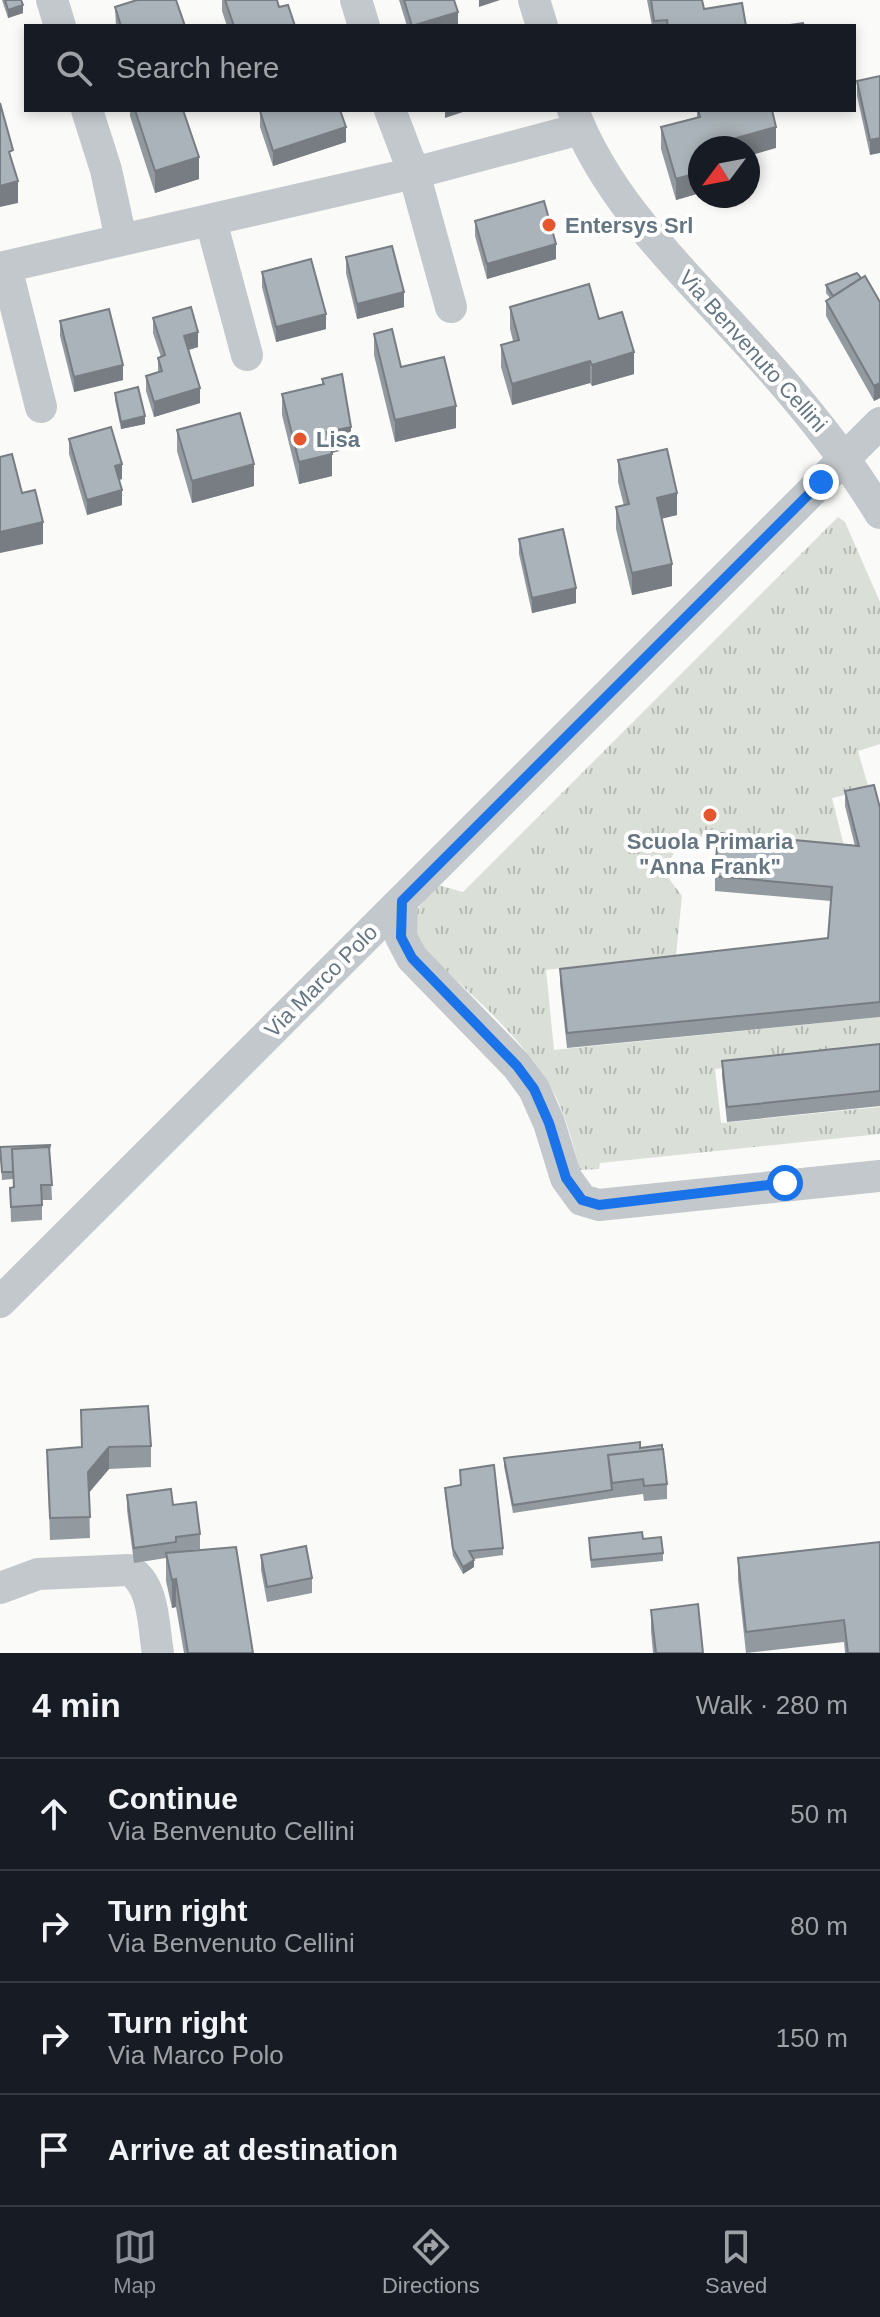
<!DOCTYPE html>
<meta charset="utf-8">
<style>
body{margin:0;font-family:Arial,sans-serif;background:#242831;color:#f1f3f6}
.compass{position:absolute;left:688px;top:136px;width:72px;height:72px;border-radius:50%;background:#171b24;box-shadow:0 4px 12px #0003;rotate:238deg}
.stop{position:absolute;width:24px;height:24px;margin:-18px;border:6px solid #1a73e8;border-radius:50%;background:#fff}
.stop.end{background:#1a73e8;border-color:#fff;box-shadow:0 2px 8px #0008}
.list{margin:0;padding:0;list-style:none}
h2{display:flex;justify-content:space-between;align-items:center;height:104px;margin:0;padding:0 32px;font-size:34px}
h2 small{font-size:26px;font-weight:400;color:#9ea1a6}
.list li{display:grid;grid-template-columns:52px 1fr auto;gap:24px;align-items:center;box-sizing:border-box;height:112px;padding:0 32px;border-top:2px solid #363941}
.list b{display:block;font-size:30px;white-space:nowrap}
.list p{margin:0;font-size:26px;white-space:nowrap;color:#9ea1a6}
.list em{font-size:26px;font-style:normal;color:#9ea1a6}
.icon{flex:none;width:44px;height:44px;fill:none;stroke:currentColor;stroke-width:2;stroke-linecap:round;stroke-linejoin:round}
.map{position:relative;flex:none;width:880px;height:1653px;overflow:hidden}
.search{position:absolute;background:#171b24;box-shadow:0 4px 12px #0003;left:24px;right:24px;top:24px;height:88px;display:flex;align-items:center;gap:20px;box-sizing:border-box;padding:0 28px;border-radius:0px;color:#9ea1a6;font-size:30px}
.sheet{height:552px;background:#171b24}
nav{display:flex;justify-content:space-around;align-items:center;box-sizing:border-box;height:112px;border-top:2px solid #363941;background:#171b24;font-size:22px;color:#9ea1a6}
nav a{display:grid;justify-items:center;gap:4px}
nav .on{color:#8c9099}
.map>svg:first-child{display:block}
</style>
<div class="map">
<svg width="880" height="1653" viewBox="0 0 880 1653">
<defs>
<pattern id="grass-tufts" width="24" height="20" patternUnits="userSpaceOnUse" patternTransform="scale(2)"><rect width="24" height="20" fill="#dadfd7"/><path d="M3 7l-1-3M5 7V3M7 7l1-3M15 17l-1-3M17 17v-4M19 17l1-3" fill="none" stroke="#b4b9b4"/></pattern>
</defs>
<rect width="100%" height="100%" fill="#fafaf8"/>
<path fill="url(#grass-tufts)" d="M 838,517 L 845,522 L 880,602 L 880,744 L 858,751 L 869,789 L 832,798 L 845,850 L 683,835 L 664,872 L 682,896 L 676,955 L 546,970 L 554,1050 L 880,1017 L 880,1050 L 715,1069 L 721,1123 L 880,1107 L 880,1134 L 600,1163 L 599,1169 L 580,1170 C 573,1145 567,1119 555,1095 C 524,1036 466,991 419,945 C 405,920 420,903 438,885 L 463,892 Z"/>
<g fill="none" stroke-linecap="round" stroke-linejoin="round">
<path stroke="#c3c8cc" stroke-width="32" d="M 52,0 L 60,26
M 356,0 L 364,26
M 534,0 L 542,26
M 87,110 L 106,170 L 121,239
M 390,110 L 414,173 L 451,307
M 573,110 C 609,206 691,279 757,353 C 803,404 845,455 880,513
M 211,221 L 247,355
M 6,267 L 41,407
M 0,268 L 414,173 L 580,129
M 402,901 L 401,937 L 412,958 L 517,1066 L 534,1089 L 549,1123 L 566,1178 L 582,1200 L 599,1205 L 880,1176
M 0,1302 L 880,423
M 0,1588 L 38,1574 L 129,1570 C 155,1585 153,1626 158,1653"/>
</g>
<path fill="#929a9f" d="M 2,0 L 21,0 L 23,13 L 8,18 Z
M 222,0 L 277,0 L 279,7 L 295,26 L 227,26 L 222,11 Z
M 399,0 L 454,0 L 458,26 L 407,26 Z
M 647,0 L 702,0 L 704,9 L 746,26 L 652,26 Z
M 115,7 L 185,26 L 116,26 Z
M 880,76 L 870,155 L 857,96 L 857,81 Z
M 130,110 L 183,110 L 199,179 L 155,193 L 130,116 Z
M 697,110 L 772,110 L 776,148 L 700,148 L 700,193 L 676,200 L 661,149 L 661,127 L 697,117 Z
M 260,111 L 346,142 L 273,166 L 260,127 Z
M 475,221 L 556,259 L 487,279 L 475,236 Z
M 346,257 L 404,307 L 357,319 L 346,273 Z
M 262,272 L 326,329 L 276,342 L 262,287 Z
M 826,285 L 880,302 L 880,398 L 874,401 L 826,316 L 826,301 L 830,298 L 826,293 Z
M 510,307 L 599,319 L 634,374 L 592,386 L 590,383 L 512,405 L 501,367 L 501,345 L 513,341 L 510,329 Z
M 153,318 L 198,347 L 189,350 L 200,403 L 154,417 L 146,391 L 146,376 L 158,372 L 158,358 L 161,357 L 153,333 Z
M 60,321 L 123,380 L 74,392 L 60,336 Z
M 374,334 L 401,367 L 456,428 L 395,442 L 374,355 Z
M 322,379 L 351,448 L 332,453 L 332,476 L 299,484 L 282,415 L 282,394 L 322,384 Z
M 115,393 L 145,424 L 121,429 L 115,400 Z
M 177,430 L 254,486 L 192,503 L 177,451 Z
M 69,439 L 122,479 L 119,480 L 122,505 L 87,515 L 69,454 Z
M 618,460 L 677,515 L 662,518 L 672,586 L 632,595 L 616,529 L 616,507 L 624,506 L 618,482 Z
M 519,539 L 576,603 L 532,613 L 519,554 Z
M 845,791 L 880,808 L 880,1017 L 567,1048 L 560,984 L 560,969 L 828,938 L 831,901 L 715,891 L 715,876 L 855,846 L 845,806 Z
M 880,1044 L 880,1106 L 727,1122 L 722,1076 L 722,1061 Z
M 0,1147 L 50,1154 L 52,1200 L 42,1200 L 42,1220 L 11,1222 L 10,1188 L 13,1187 L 13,1179 L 2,1180 Z
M 151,1446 L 151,1467 L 109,1469 L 89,1492 L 90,1538 L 50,1540 L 47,1450 Z
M 504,1458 L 667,1484 L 667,1499 L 644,1501 L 643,1494 L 612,1498 L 513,1513 L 504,1466 Z
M 460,1470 L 503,1548 L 503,1555 L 474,1559 L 474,1567 L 463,1574 L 453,1556 L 445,1495 L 445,1488 L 460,1485 Z
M 127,1495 L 173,1505 L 200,1534 L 200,1549 L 176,1552 L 253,1653 L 184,1653 L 176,1607 L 172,1608 L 166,1581 L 166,1558 L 134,1563 L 127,1510 Z
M 589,1538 L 663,1553 L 663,1561 L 591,1568 Z
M 880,1542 L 880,1653 L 845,1653 L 844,1642 L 746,1653 L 738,1580 L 738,1558 Z
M 261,1555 L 312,1578 L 312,1593 L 267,1602 L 261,1570 Z
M 651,1610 L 703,1653 L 653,1653 L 651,1631 Z"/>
<path fill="#777d82" d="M 479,0 L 500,0 L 479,7 Z
M 23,5 L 23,13 L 8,18 L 8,10 Z
M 458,12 L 458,26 L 413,26 Z
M 445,110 L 469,110 L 445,118 Z
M 346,127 L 346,142 L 273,166 L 273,151 Z
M 776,127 L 776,148 L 748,156 L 748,148 L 708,148 L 708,146 Z
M 880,138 L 880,153 L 870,155 L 870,140 Z
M 199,157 L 199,179 L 155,193 L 155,171 Z
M 700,172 L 700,193 L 676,200 L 676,179 Z
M 18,181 L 18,203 L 0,207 L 0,186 Z
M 556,244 L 556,259 L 487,279 L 487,264 Z
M 404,292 L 404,307 L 357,319 L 357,304 Z
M 326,314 L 326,329 L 276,342 L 276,327 Z
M 198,332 L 198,347 L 184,351 L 184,336 Z
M 634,352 L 634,374 L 592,386 L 592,365 Z
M 590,361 L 590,383 L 512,405 L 512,384 Z
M 123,365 L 123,380 L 74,392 L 74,377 Z
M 880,383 L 880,398 L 874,401 L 874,386 Z
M 200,388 L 200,403 L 154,417 L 154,402 Z
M 456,406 L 456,428 L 395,442 L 395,420 Z
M 145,416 L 145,424 L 121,429 L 121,422 Z
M 351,427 L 351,448 L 327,454 L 327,432 Z
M 332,454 L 332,476 L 299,484 L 299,462 Z
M 122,464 L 122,479 L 115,481 L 115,466 Z
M 254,464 L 254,486 L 192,503 L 192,481 Z
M 122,490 L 122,505 L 87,515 L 87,500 Z
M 677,493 L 677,515 L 657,520 L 657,498 Z
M 43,522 L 43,544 L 0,553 L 0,532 Z
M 672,564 L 672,586 L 632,595 L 632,573 Z
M 576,588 L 576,603 L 532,613 L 532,598 Z
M 109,1447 L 109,1469 L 88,1494 L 88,1472 Z
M 474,1560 L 474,1567 L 463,1574 L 463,1567 Z
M 176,1579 L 176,1607 L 172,1608 L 172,1580 Z"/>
<path fill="#aab3b9" stroke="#777d82" stroke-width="2" d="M 5,0 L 21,0 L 23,5 L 8,10 Z
M 137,0 L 176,0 L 185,26 L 121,26 L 115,7 Z
M 225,0 L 277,0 L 279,7 L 288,5 L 295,26 L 234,26 Z
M 404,0 L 454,0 L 458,12 L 412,26 Z
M 651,0 L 702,0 L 704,9 L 742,3 L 746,26 L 668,26 L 667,20 L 654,21 Z
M 803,23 L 804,26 L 783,26 Z
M 880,76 L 880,138 L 870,140 L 857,81 Z
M 0,103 L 13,150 L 9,152 L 18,181 L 0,186 Z
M 135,110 L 183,110 L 199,157 L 155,171 Z
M 265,110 L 340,110 L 346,127 L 273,151 L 260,111 Z
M 698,110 L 772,110 L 776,127 L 708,146 L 709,148 L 700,148 L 700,172 L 676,179 L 661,127 L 700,117 Z
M 544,201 L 556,244 L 487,264 L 475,221 Z
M 392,246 L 404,292 L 357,304 L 346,257 Z
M 311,259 L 326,314 L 276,327 L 262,272 Z
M 857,273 L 861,278 L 833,296 L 826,285 Z
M 865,276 L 880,302 L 880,383 L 874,386 L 826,301 Z
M 589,284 L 599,319 L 622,312 L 634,352 L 592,365 L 590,361 L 512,384 L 501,345 L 519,340 L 510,307 Z
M 191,307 L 198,332 L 184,336 L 200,388 L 154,402 L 146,376 L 162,371 L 158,358 L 165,355 L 153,318 Z
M 109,309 L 123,365 L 74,377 L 60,321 Z
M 392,329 L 401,367 L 444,357 L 456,406 L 395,420 L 374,334 Z
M 342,374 L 351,427 L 327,432 L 332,454 L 299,462 L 282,394 L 324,384 L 322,379 Z
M 138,387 L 145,416 L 121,422 L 115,393 Z
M 240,413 L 254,464 L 192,481 L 177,430 Z
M 111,427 L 122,464 L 115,466 L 122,490 L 87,500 L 69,439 Z
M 667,449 L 677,493 L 657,498 L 672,564 L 632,573 L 616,507 L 629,504 L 618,460 Z
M 12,454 L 22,493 L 35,490 L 43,522 L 0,532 L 0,457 Z
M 563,529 L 576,588 L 532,598 L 519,539 Z
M 874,785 L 880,808 L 880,1002 L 567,1033 L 560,969 L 828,938 L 832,887 L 715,876 L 718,833 L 859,846 L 845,791 Z
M 880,1044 L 880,1091 L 727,1107 L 722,1061 Z
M 50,1145 L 49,1150 L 49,1147 L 12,1149 L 13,1172 L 2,1172 L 0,1147 Z
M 49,1147 L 52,1185 L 41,1185 L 42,1205 L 11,1207 L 10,1188 L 14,1187 L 12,1149 Z
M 148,1406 L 151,1446 L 109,1447 L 88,1472 L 90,1517 L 50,1518 L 47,1450 L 82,1447 L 81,1410 Z
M 640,1442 L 640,1448 L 662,1445 L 662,1449 L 608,1455 L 612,1490 L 513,1505 L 504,1458 Z
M 663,1449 L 667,1484 L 644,1486 L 643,1479 L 612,1483 L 608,1455 Z
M 494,1465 L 503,1548 L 469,1551 L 474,1560 L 463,1567 L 453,1549 L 445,1488 L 461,1485 L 460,1470 Z
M 171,1489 L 173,1505 L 196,1502 L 200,1534 L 176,1537 L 176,1542 L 134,1548 L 127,1495 Z
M 642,1532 L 643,1539 L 661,1537 L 663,1553 L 591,1560 L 589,1538 Z
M 880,1542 L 880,1653 L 848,1653 L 844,1620 L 746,1632 L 738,1558 Z
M 306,1546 L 312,1578 L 267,1587 L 261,1555 Z
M 236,1547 L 253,1653 L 188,1653 L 176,1579 L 172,1580 L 166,1553 Z
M 698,1604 L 703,1653 L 656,1653 L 651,1610 Z"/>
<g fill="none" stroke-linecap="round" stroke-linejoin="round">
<path stroke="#1a73e8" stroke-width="10" d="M 785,1183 L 599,1205 L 582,1200 L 566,1178 L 549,1123 L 534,1089 L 517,1066 L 412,958 L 401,937 L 402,901 L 821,482"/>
</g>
<g fill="#e4572e" stroke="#fff" stroke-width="3">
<circle cx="549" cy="225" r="8"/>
<circle cx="300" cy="439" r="8"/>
<circle cx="710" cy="815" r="8"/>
</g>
<g text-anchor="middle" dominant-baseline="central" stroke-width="8" stroke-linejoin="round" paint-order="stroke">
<g font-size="22" font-weight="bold" fill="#657683" stroke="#fff" text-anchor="start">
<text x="565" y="225">Entersys Srl</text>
<text x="316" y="439">Lisa</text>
<text x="710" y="841" text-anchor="middle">Scuola Primaria<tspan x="710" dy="25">"Anna Frank"</tspan></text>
</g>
<g font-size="22" fill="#657683" stroke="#fff">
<text transform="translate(753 351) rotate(48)">Via Benvenuto Cellini</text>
<text transform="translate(321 981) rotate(-45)">Via Marco Polo</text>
</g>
</g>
</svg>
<svg class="compass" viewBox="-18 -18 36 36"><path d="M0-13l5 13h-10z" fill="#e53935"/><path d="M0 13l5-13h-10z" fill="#9ea1a6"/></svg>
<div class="stop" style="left:785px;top:1183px"></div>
<div class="stop end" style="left:821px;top:482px"></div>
<div class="search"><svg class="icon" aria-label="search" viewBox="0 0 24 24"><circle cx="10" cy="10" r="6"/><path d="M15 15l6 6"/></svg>Search here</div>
</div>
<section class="sheet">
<h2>4 min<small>Walk · 280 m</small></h2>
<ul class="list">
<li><svg class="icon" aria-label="ahead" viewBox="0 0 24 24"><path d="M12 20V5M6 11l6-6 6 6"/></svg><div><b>Continue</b><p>Via Benvenuto Cellini</p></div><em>50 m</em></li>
<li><svg class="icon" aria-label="right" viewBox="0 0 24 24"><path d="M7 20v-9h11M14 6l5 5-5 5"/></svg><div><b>Turn right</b><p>Via Benvenuto Cellini</p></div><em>80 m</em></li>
<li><svg class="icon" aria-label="right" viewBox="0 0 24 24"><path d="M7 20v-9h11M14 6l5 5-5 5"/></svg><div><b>Turn right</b><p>Via Marco Polo</p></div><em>150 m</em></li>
<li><svg class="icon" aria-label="arrive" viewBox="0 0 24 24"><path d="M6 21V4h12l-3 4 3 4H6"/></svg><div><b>Arrive at destination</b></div></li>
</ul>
</section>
<nav>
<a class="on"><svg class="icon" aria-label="map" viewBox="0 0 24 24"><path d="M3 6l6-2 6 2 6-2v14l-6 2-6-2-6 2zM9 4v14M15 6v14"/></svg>Map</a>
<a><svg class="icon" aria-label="directions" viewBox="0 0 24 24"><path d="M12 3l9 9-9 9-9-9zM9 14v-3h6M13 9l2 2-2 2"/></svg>Directions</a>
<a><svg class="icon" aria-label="saved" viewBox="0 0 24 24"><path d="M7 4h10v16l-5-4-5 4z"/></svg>Saved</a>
</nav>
